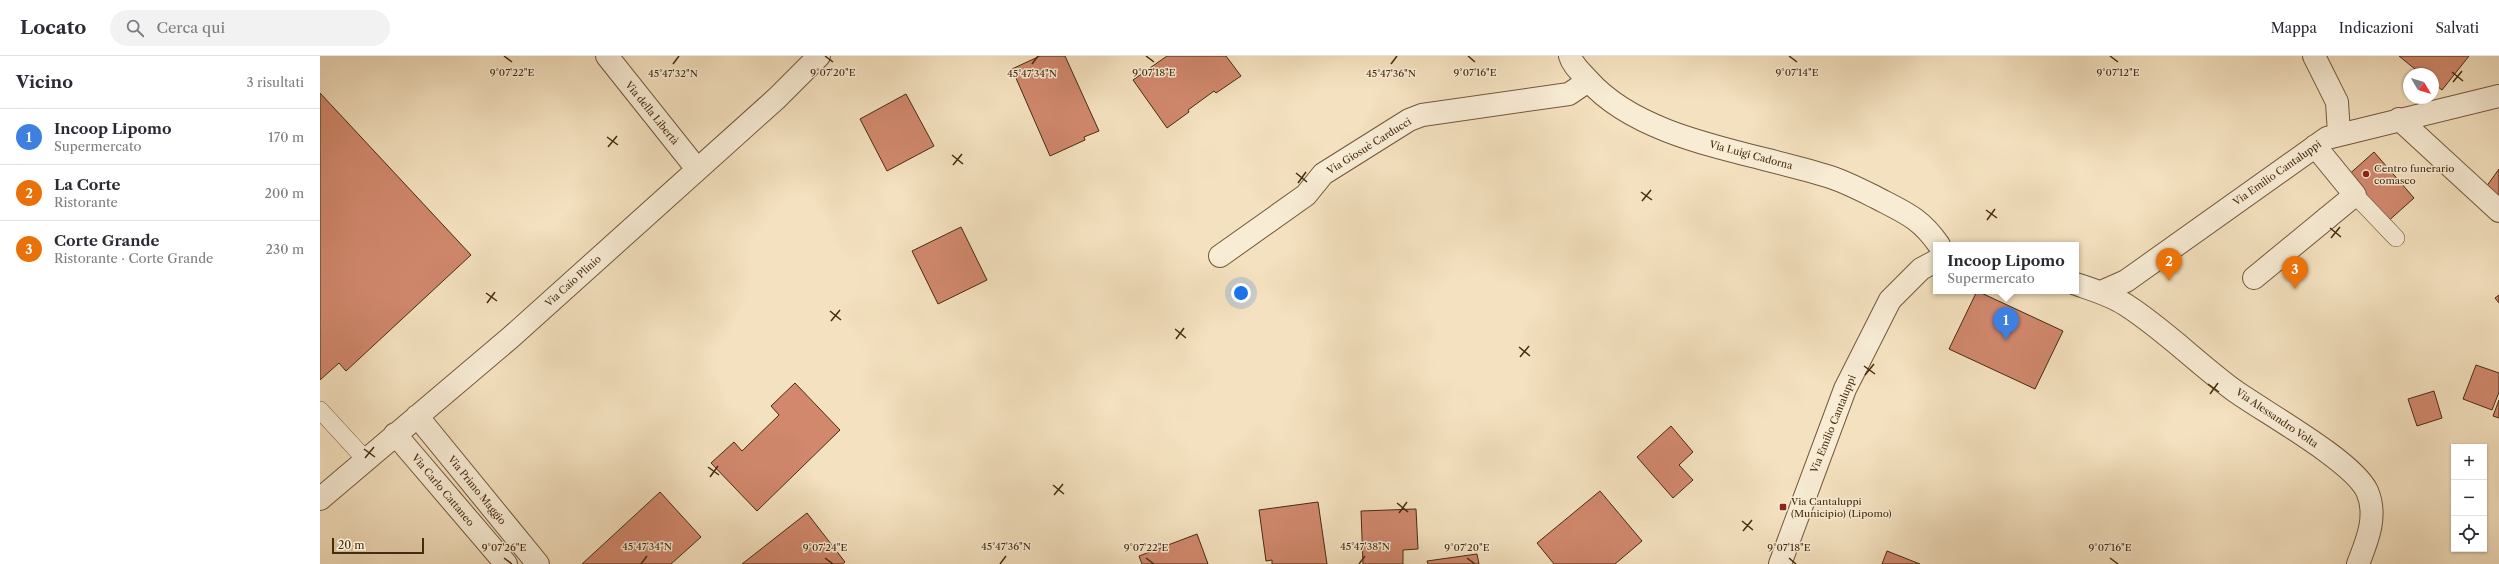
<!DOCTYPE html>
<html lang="it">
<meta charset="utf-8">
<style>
body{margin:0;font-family:"Libre Caslon Text",serif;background:#f2f2f3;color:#2b2b33}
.controls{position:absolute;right:12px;bottom:12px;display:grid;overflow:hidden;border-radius:0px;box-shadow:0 1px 3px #0004}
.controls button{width:36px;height:36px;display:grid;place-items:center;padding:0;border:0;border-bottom:1px solid #e1e1e2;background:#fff;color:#2b2b33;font:20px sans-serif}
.compass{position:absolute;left:2083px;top:12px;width:36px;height:36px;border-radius:50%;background:#fff;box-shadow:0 1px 3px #0004;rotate:128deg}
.scale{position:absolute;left:12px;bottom:10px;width:92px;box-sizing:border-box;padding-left:4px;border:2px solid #462b0e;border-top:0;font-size:11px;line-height:14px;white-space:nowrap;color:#462b0e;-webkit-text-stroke:3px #f8ecd5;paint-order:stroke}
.you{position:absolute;left:921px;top:237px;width:14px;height:14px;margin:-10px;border:3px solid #fff;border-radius:50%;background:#1a73e8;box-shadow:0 0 0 6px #1a73e833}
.badge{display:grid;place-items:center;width:26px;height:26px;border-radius:50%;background:#ea580c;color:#fff;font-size:13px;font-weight:700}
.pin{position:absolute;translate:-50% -33px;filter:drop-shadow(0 1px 2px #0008)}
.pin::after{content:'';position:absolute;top:21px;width:14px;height:12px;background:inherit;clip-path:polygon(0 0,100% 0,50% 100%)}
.popup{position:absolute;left:1613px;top:186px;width:146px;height:52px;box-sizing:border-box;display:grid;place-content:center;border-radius:0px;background:#fff;filter:drop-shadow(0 1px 3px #0005);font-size:13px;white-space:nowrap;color:#7c7c81}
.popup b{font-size:15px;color:#2b2b33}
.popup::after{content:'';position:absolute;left:50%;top:100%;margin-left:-8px;border:8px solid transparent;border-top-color:#fff}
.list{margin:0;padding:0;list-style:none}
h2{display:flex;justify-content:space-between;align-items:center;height:52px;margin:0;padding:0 16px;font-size:17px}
h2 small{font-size:13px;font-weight:400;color:#7c7c81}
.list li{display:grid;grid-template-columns:26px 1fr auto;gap:12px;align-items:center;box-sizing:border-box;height:56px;padding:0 16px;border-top:1px solid #e1e1e2}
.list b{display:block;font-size:15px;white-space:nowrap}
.list p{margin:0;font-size:13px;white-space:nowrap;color:#7c7c81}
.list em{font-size:13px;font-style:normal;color:#7c7c81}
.icon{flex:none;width:22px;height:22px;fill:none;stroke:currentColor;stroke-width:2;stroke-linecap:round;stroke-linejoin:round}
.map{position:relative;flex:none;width:2179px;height:508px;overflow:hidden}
header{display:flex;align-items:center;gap:24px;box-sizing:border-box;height:56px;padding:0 20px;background:#fff;border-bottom:1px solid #e1e1e2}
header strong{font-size:19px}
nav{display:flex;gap:22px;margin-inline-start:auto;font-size:14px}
.search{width:280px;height:36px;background:#f2f2f3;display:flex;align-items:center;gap:10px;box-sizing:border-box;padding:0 14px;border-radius:22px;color:#7c7c81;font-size:15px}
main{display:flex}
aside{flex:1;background:#fff}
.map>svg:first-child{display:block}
</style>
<header>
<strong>Locato</strong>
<div class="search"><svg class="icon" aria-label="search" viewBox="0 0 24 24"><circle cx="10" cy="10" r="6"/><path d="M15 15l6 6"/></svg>Cerca qui</div>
<nav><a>Mappa</a><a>Indicazioni</a><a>Salvati</a></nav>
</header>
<main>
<aside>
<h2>Vicino<small>3 risultati</small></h2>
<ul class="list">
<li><span class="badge" style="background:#3f7fe0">1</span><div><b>Incoop Lipomo</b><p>Supermercato</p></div><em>170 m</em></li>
<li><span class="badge" style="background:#e8710a">2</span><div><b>La Corte</b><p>Ristorante</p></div><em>200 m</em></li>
<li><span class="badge" style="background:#e8710a">3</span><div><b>Corte Grande</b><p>Ristorante · Corte Grande</p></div><em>230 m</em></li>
</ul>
</aside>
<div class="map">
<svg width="2179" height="508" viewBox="0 0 2179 508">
<rect width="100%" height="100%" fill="#f4e1bf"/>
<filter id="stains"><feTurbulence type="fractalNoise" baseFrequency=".005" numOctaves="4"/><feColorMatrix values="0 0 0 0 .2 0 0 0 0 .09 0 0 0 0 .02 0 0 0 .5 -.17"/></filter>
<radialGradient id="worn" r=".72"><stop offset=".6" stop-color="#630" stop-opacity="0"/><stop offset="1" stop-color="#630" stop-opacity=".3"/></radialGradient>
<path fill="#d1886d" stroke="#462b0e" d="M 720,0 L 745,0 L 779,75 L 764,81 L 765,84 L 730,100 L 692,13 Z
M 847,0 L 906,0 L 921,20 L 896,37 L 894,35 L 868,54 L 869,56 L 847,72 L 813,24 Z
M 2079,0 L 2149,0 L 2122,34 L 2113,27 L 2113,18 L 2101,18 Z
M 0,37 L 151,199 L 26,315 L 19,307 L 0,324 Z
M 586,38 L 614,90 L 567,115 L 540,63 Z
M 2054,96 L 2094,142 L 2065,168 L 2025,122 Z
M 2179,113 L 2179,141 L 2166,131 Z
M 641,171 L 667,224 L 618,248 L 592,195 Z
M 1657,235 L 1743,275 L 1715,333 L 1629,293 Z
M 2179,239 L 2179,247 L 2175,242 Z
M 2156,309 L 2179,317 L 2179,336 L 2172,354 L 2143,343 Z
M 475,327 L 520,374 L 437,455 L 391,407 L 414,386 L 422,395 L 459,359 L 451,350 Z
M 2114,335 L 2122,362 L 2097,370 L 2088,343 Z
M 2179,344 L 2179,362 L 2173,360 Z
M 1351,370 L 1373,396 L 1359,409 L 1373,424 L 1353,442 L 1317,401 Z
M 1280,435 L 1322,485 L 1295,508 L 1234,508 L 1217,487 Z
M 340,436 L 381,481 L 351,508 L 262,508 Z
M 998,446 L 1007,508 L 952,508 L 952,504 L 946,505 L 939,454 Z
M 1096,453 L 1098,493 L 1083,494 L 1083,508 L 1043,508 L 1041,455 Z
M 487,457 L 525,506 L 522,508 L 422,508 Z
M 877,478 L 888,508 L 822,508 L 819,500 Z
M 1567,495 L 1600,508 L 1562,508 Z
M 1157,498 L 1159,508 L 1108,508 L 1107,505 Z"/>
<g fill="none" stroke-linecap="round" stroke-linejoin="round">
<defs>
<path id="service" d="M 2035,139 L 2076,182
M 0,354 L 45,403"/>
<path id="pedestrian" d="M 1934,222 L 2007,162"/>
<path id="minor" d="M 287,0 L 377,113
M 1250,0 C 1253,10 1261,16 1268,24 C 1322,85 1432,96 1507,120 C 1524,125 1541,134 1557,142 C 1586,157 1600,162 1619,189
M 1994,0 L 2017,46 L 2019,78
M 2079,63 L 2179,155
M 1995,90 L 2035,139 L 2007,162
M 900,200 L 986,139 L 1003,118 L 1089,64 L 1102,59 L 1249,38 L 1268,25
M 1756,228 C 1773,234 1791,239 1806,249 C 1845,274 1878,308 1915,335 C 1946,357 2033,405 2047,435 C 2058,460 2047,485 2038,508
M 1781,236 L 1806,225 L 2007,82 L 2179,40
M 97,360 L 218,508
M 75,378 L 186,508
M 0,443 L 190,282 L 457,42 L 499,0
M 1460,508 L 1525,333 L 1570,244 L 1601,213 L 1616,205"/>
</defs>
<use href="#service" stroke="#72583a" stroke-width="18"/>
<use href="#pedestrian" stroke="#72583a" stroke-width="24"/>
<use href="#minor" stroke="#72583a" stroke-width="24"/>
<use href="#service" stroke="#f8ecd5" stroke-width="17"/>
<use href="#pedestrian" stroke="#f8ecd5" stroke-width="22"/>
<use href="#minor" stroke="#f8ecd5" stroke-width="22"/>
</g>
<path fill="none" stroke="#462b0e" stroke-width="1.5" d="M 184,0 L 192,6M 505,0 L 513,6M 826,0 L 834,6M 1148,0 L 1155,6M 1469,0 L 1477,6M 1790,0 L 1798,6M 353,8 L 359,0M 712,8 L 718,0M 1071,8 L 1077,0M 2132,16 L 2143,25M 2133,26 L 2142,15M 287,81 L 298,89M 288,91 L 297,80M 632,99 L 643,108M 633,109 L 642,98M 976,117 L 987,126M 978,127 L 986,116M 1321,136 L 1332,144M 1322,145 L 1331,134M 1666,154 L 1677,162M 1667,164 L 1675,153M 2010,172 L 2021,181M 2011,182 L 2020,171M 166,237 L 177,245M 167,247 L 175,236M 510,255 L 521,264M 511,265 L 520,254M 855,273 L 866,282M 856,283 L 864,272M 1199,291 L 1210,300M 1200,301 L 1209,290M 1544,310 L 1555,318M 1545,319 L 1554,308M 1888,328 L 1899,336M 1890,338 L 1898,327M 44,393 L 55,401M 45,402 L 54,391M 388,411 L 399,419M 390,421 L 398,410M 733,429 L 744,438M 734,439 L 743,428M 1077,447 L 1088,456M 1079,457 L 1087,446M 1422,465 L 1433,474M 1423,475 L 1432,464M 184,502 L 192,508M 505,502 L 513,508M 826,502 L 834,508M 1147,502 L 1155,508M 1469,502 L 1476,508M 1790,502 L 1798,508M 321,508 L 327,500M 680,508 L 686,500M 1039,508 L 1045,500"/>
<g fill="#8f2418" stroke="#f8ecd5" stroke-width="1.5">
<circle cx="2046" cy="118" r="4"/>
<rect x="1459" y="447" width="8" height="8" rx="2"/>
</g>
<g text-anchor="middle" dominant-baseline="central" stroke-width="3" stroke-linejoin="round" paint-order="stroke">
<g font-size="10" fill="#462b0e" stroke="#f8ecd5">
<text transform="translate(332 57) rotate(51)">Via della Libertà</text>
<text transform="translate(1049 90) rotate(-32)">Via Giosuè Carducci</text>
<text transform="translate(1431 99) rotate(15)">Via Luigi Cadorna</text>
<text transform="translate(1957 117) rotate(-35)">Via Emilio Cantaluppi</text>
<text transform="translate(253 225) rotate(-42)">Via Caio Plinio</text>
<text transform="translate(1957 362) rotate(34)">Via Alessandro Volta</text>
<text transform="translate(1513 368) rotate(-68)">Via Emilio Cantaluppi</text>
<text transform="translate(123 434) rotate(50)">Via Carlo Cattaneo</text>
<text transform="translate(157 434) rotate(51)">Via Primo Maggio</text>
</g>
<g font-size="10" fill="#462b0e" stroke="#f8ecd5" text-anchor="start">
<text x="2054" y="112">Centro funerario<tspan x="2054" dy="12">comasco</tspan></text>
<text x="1471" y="445">Via Cantaluppi<tspan x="1471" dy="12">(Municipio) (Lipomo)</tspan></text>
</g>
</g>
<g font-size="10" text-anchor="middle" fill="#462b0e" stroke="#f8ecd5" stroke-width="3" stroke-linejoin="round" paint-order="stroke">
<text x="192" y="20">9°07'22"E</text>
<text x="513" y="20">9°07'20"E</text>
<text x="834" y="20">9°07'18"E</text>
<text x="1155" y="20">9°07'16"E</text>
<text x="1477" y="20">9°07'14"E</text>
<text x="1798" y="20">9°07'12"E</text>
<text x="712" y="21">45°47'34"N</text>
<text x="1071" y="21">45°47'36"N</text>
<text x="353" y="21">45°47'32"N</text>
<text x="327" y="494">45°47'34"N</text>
<text x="686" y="494">45°47'36"N</text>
<text x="1045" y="494">45°47'38"N</text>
<text x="184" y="495">9°07'26"E</text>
<text x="505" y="495">9°07'24"E</text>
<text x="826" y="495">9°07'22"E</text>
<text x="1147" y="495">9°07'20"E</text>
<text x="1469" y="495">9°07'18"E</text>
<text x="1790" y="495">9°07'16"E</text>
</g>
<rect width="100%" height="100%" filter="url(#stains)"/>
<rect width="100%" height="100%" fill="url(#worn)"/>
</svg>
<div class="controls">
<button>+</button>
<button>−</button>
<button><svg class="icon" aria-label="locate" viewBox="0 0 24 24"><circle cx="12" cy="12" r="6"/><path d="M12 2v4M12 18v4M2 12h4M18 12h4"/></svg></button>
</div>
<svg class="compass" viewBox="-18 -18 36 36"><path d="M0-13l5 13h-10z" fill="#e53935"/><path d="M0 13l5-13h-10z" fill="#7c7c81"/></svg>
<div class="scale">20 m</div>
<div class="you"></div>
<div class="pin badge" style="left:1686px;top:284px;background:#3f7fe0">1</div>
<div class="popup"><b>Incoop Lipomo</b>Supermercato</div>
<div class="pin badge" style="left:1849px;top:225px;background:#e8710a">2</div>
<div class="pin badge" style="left:1975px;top:233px;background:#e8710a">3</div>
</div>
</main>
